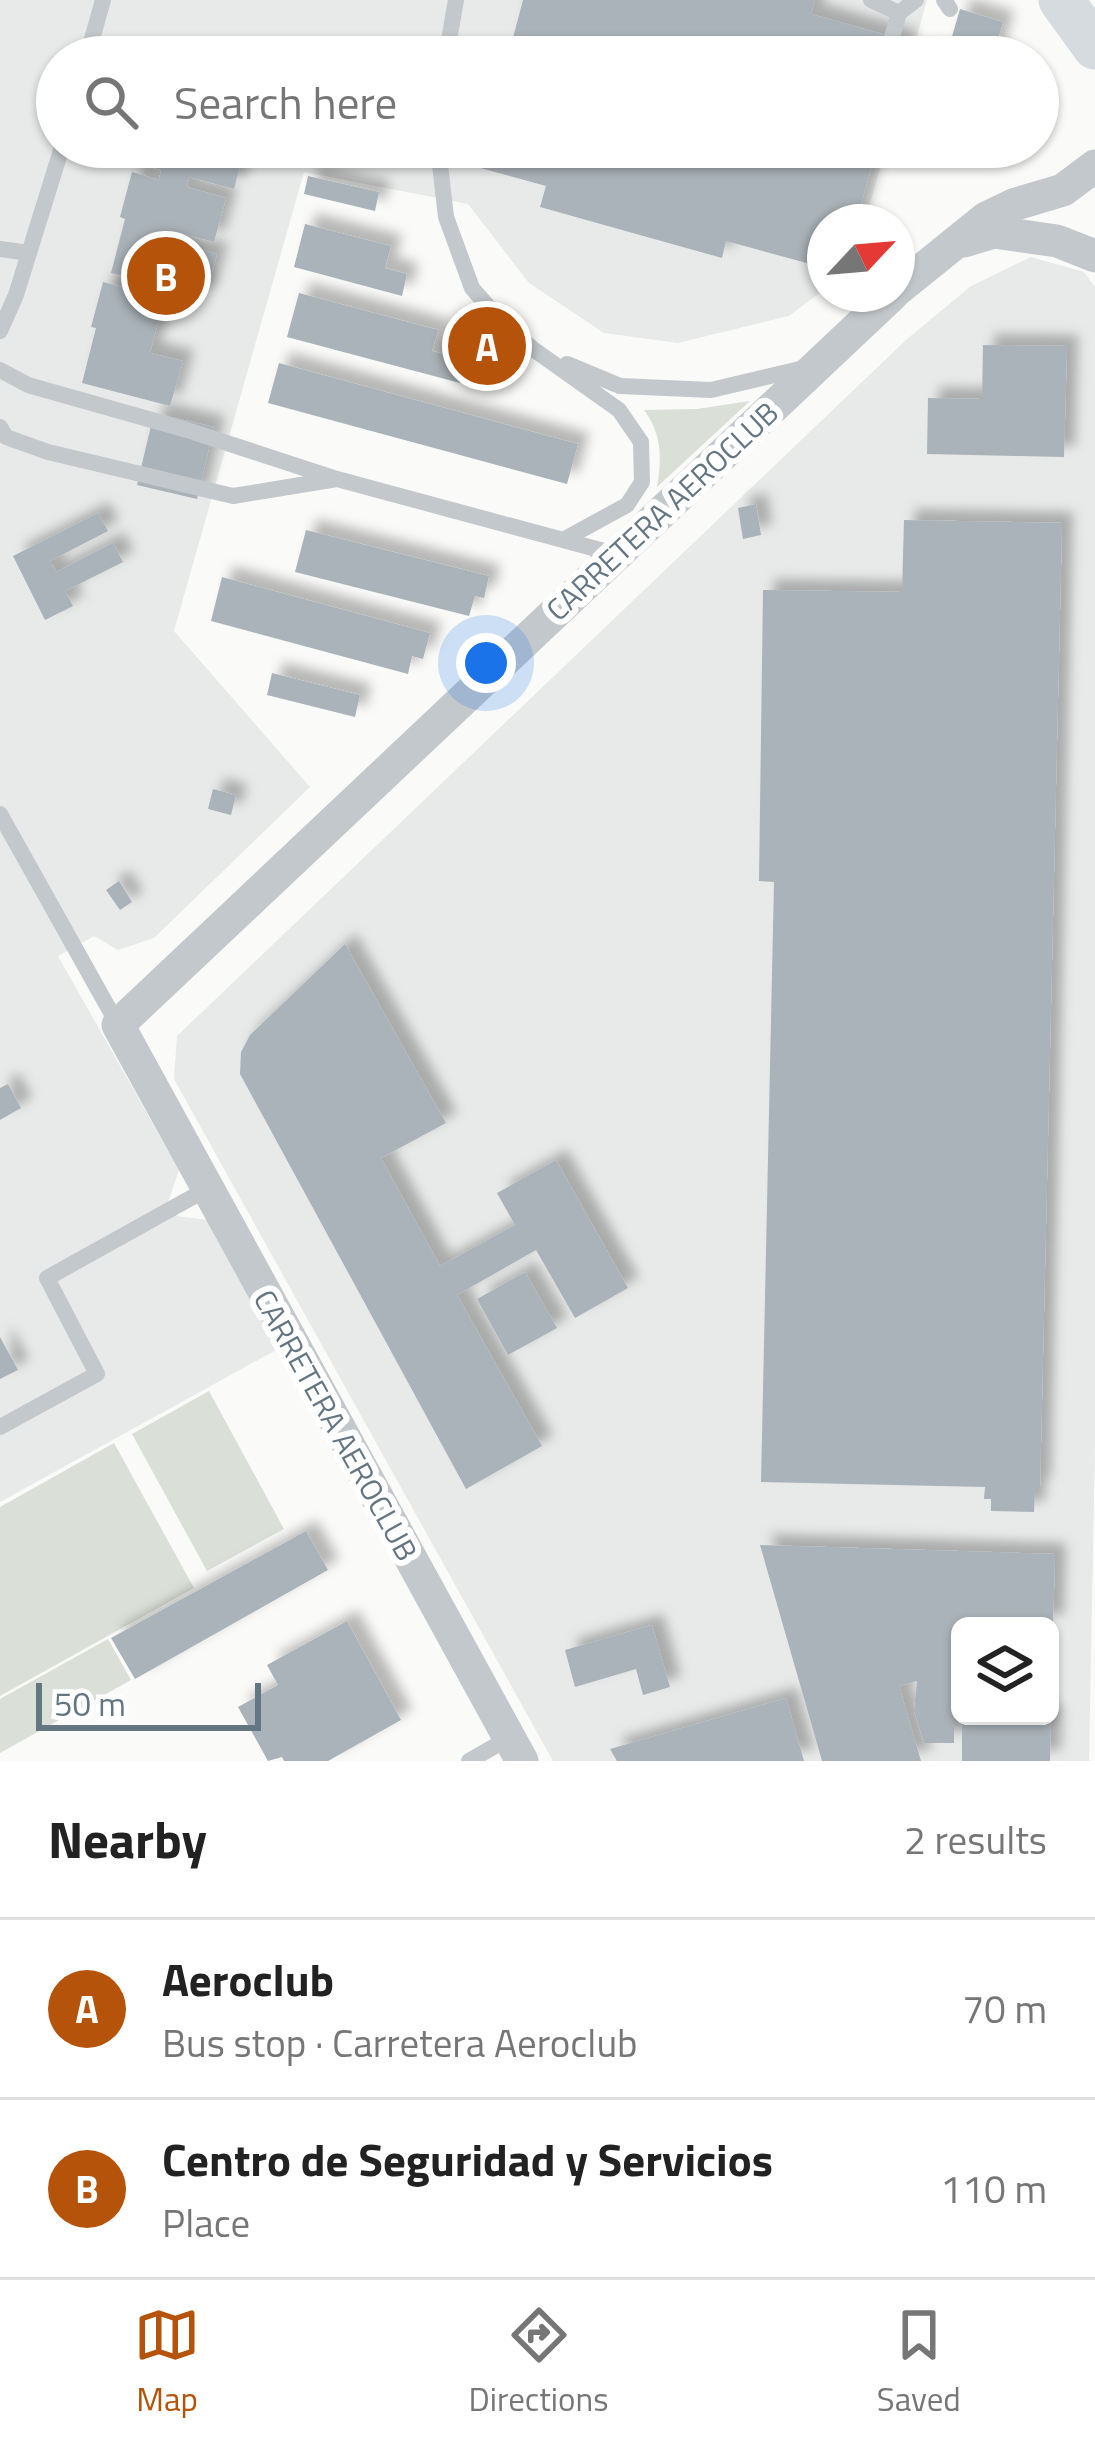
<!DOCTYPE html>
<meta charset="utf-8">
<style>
body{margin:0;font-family:"Titillium Web",sans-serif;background:#f6f6f6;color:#222}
.controls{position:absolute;right:36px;bottom:36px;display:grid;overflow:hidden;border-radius:18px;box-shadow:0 3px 9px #0004}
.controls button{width:108px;height:108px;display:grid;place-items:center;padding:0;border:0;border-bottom:3px solid #e0e0e0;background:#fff;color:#222;font:60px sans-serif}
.compass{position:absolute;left:807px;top:204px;width:108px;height:108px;border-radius:50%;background:#fff;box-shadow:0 3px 9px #0004;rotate:64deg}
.scale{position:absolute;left:36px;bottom:30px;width:225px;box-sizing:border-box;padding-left:12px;border:6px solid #657683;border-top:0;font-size:33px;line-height:42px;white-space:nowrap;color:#657683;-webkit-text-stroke:9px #fff;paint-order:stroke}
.you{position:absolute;left:486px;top:663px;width:42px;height:42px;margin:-30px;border:9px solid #fff;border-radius:50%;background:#1a73e8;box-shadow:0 0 0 18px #1a73e833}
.badge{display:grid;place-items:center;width:78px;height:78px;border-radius:50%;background:#b45309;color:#fff;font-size:39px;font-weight:700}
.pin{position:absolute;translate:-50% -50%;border:6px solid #fff;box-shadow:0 3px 12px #0006}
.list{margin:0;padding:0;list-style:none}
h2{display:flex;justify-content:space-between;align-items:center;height:156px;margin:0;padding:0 48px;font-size:51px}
h2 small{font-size:39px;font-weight:400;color:#767676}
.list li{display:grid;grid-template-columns:78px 1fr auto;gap:36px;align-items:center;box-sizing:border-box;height:180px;padding:0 48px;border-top:3px solid #e0e0e0}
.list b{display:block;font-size:45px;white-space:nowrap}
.list p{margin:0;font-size:39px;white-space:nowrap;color:#767676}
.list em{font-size:39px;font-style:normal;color:#767676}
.icon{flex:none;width:66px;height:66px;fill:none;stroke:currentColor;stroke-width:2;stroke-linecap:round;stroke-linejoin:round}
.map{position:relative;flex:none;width:1095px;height:1761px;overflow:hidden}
.search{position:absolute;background:#fff;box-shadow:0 3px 9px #0004;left:36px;right:36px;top:36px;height:132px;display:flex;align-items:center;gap:30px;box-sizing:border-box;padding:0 42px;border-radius:66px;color:#767676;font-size:45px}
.sheet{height:516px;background:#fff}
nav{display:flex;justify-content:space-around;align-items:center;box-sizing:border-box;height:168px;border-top:3px solid #e0e0e0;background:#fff;font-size:33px;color:#767676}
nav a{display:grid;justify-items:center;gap:6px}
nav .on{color:#b45309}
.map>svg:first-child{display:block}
</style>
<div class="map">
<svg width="1095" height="1761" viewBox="0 0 1095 1761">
<defs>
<filter id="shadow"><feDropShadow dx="11" dy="-11" stdDeviation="6" flood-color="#0004"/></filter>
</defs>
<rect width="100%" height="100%" fill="#fafaf8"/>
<path fill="#e8e9e9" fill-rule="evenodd" d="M 0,0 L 927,0 L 911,57 L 57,57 L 57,147 L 886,147 L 865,222 L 825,222 L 825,289 L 789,316 L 678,343 L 604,333 L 529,283 L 468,204 L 304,172 L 174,631 L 310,787 L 154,938 L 118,950 L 94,936 L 58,956 L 179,1170 L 169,1200 L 177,1216 L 207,1220 L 278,1349 L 0,1502 Z
M 1031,257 L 1084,272 L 1095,287 L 1095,1441 L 1089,1761 L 553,1761 L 174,1079 L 177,1036 L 907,339 L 971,286 ZM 960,1626 L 1050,1626 L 1050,1716 L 960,1716 Z"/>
<path fill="#dadfd7" d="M 750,401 L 657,487 C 662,458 662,434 644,410 L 697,409 Z
M 209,1391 L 284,1529 L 207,1571 L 132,1434 Z
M 114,1443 L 194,1588 L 0,1696 L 0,1507 Z
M 108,1639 L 131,1680 L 0,1753 L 0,1699 Z"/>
<path fill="#aab3b9" filter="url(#shadow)" d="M 523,0 L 815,0 L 811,14 L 907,41 L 902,57 L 508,57 Z
M 960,9 L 1003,22 L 993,57 L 946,57 Z
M 156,147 L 245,147 L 234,189 L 189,177 L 187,187 L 226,198 L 214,242 L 180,233 L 177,243 L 217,254 L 205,299 L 167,288 L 150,353 L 183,361 L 170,406 L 82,383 L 96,328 L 91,327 L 103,282 L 130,289 L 133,279 L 111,273 L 125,219 L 120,217 L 132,172 L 159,180 L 161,170 L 151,167 Z
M 482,147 L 877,147 L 856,222 L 825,222 L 825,268 L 726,241 L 722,258 L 540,207 L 546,186 L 477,167 Z
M 308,176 L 379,192 L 375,211 L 304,194 Z
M 305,224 L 391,246 L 385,268 L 407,274 L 402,296 L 294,267 Z
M 299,293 L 438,330 L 432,351 L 466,360 L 460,383 L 287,337 Z
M 983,345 L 1067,346 L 1064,457 L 927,454 L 928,398 L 982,399 Z
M 279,363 L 578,444 L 567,484 L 268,403 Z
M 154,413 L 214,427 L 197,499 L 137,485 Z
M 756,504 L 761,535 L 743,539 L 738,508 Z
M 98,513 L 108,531 L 50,561 L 56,572 L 113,543 L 123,562 L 65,591 L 73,606 L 45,620 L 13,556 Z
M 904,520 L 1062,523 L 1040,1488 L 1035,1488 L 1034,1512 L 991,1511 L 991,1499 L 984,1499 L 985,1487 L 761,1482 L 774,882 L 759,881 L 763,590 L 902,592 Z
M 306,530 L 489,576 L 484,598 L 475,596 L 469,616 L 295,572 Z
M 222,577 L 430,633 L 423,659 L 412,656 L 408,674 L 211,621 Z
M 272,673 L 360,695 L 355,717 L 267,695 Z
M 213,789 L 236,795 L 231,815 L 208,809 Z
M 119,881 L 132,902 L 120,910 L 106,890 Z
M 345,944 L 446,1123 L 381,1158 L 440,1266 L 515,1225 L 497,1193 L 556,1160 L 628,1288 L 575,1318 L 536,1250 L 457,1295 L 542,1446 L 466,1489 L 240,1074 L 241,1052 L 250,1035 Z
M 8,1084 L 21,1108 L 0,1120 L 0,1088 Z
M 525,1272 L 557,1328 L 508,1355 L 477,1299 Z
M 0,1337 L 18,1370 L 0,1379 Z
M 306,1531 L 328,1570 L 135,1679 L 111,1638 Z
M 760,1545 L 1055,1554 L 1053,1626 L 960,1626 L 960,1696 L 954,1695 L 954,1743 L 924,1743 L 914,1711 L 917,1681 L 899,1686 L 921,1761 L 822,1761 Z
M 347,1621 L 401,1720 L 328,1761 L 284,1761 L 282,1757 L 268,1761 L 238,1707 L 278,1685 L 267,1665 Z
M 652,1625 L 670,1687 L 643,1695 L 636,1669 L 575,1687 L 565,1650 Z
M 786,1698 L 804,1761 L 617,1761 L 610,1749 Z
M 962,1716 L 1051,1716 L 1050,1761 L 962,1761 Z"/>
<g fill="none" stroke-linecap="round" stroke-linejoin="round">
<path stroke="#c3c8cc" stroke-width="16" d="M 871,0 L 899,13
M 944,0 L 950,9
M 892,37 L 899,13 L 916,0
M 87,57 L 103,0
M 446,57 L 456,0
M 438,147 L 446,217 L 472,288 L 505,326 L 533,349 L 619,410 L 641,442 L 642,482 L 627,505 L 563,540
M 0,249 L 28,253
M 0,331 L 16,295 L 62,147
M 567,364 L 620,386 L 711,390 L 804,368
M 0,370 L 28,385 L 187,430 L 337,479 L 233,496 L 48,452 L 6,437 L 0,427
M 337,479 L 615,554
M 0,814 L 118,1025
M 0,1427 L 97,1374 L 47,1278 L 207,1189
M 469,1761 L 509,1738"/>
<path stroke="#c3c8cc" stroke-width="33" d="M 964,241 L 994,232 L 1057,241 L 1095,256
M 897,290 L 986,218 L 1013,205 L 1063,190 L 1095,166
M 522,1761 L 118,1025 L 893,294"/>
<path stroke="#d6dbdf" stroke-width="45" d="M 1061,0 L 1095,47"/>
</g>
<g text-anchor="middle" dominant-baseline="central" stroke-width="12" stroke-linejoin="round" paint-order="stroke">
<g font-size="30" fill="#657683" stroke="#fff">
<text transform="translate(662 511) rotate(-43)">CARRETERA AEROCLUB</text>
<text transform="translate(336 1425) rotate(61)">CARRETERA AEROCLUB</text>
</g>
</g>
</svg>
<div class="controls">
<button><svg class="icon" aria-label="layers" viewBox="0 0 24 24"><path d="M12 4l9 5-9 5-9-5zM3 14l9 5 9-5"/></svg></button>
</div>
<svg class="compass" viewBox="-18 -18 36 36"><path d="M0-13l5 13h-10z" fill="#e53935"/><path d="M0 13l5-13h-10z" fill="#767676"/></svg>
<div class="scale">50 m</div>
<div class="you"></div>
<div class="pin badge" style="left:487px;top:346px">A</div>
<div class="pin badge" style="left:166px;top:276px">B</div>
<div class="search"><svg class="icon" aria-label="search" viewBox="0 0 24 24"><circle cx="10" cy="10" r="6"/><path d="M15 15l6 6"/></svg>Search here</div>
</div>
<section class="sheet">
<h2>Nearby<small>2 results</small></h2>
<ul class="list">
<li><span class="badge">A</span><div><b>Aeroclub</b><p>Bus stop · Carretera Aeroclub</p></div><em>70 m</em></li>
<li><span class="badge">B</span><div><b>Centro de Seguridad y Servicios</b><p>Place</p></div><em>110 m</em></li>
</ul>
</section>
<nav>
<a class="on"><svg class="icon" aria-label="map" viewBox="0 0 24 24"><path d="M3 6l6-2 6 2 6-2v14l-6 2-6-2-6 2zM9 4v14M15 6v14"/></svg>Map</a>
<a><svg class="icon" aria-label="directions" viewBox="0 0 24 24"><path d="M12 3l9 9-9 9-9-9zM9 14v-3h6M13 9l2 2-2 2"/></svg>Directions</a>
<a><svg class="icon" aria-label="saved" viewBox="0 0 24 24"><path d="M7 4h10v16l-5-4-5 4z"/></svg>Saved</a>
</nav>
